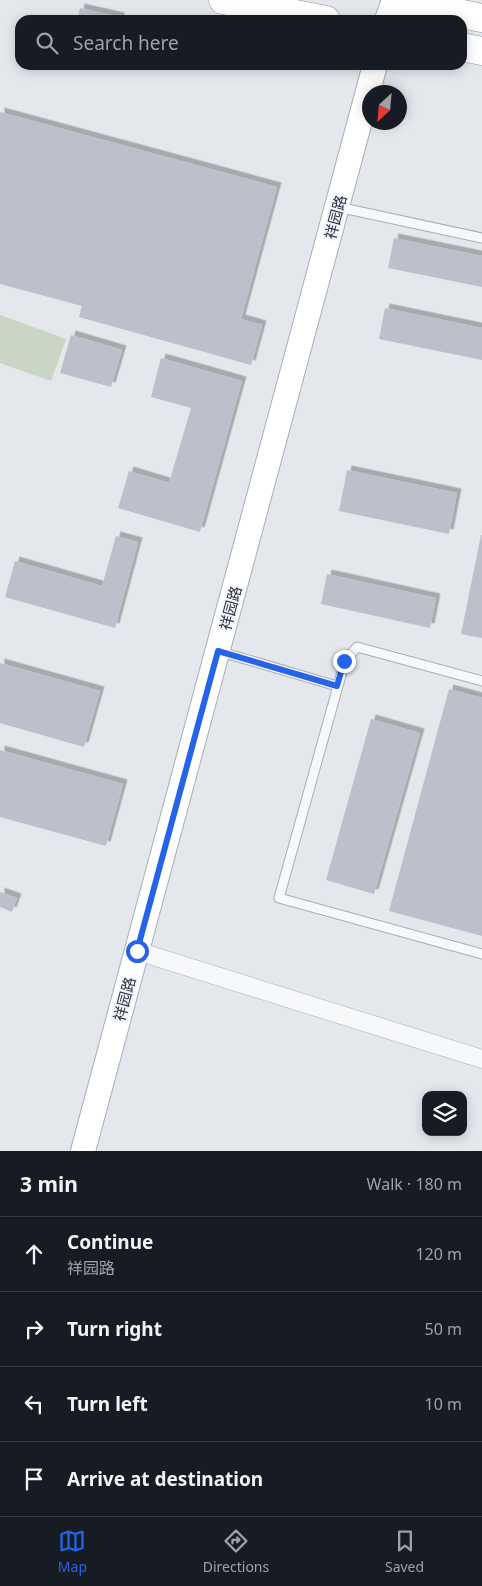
<!DOCTYPE html>
<meta charset="utf-8">
<style>
body{margin:0;font-family:"Noto Sans","Noto Sans SC",sans-serif;background:#242831;color:#f1f3f6}
.controls{position:absolute;right:15px;bottom:15px;display:grid;overflow:hidden;border-radius:10px;box-shadow:0 2px 12px #0003}
.controls button{width:45px;height:45px;display:grid;place-items:center;padding:0;border:0;border-bottom:1px solid #363941;background:#171b24;color:#f1f3f6;font:25px sans-serif}
.compass{position:absolute;left:362px;top:85px;width:45px;height:45px;border-radius:50%;background:#171b24;box-shadow:0 2px 12px #0003;rotate:206deg}
.stop{position:absolute;width:15px;height:15px;margin:-11px;border:4px solid #2563eb;border-radius:50%;background:#fff}
.stop.end{background:#2563eb;border-color:#fff;box-shadow:0 1px 5px #0008}
.list{margin:0;padding:0;list-style:none}
h2{display:flex;justify-content:space-between;align-items:center;height:65px;margin:0;padding:0 20px;font-size:21px}
h2 small{font-size:16px;font-weight:400;color:#9ea1a6}
.list li{display:grid;grid-template-columns:32px 1fr auto;gap:15px;align-items:center;box-sizing:border-box;height:75px;padding:0 20px;border-top:1px solid #363941}
.list b{display:block;font-size:19px;white-space:nowrap}
.list p{margin:0;font-size:16px;white-space:nowrap;color:#9ea1a6}
.list em{font-size:16px;font-style:normal;color:#9ea1a6}
.icon{flex:none;width:28px;height:28px;fill:none;stroke:currentColor;stroke-width:2;stroke-linecap:round;stroke-linejoin:round}
.map{position:relative;flex:none;width:482px;height:1151px;overflow:hidden}
.search{position:absolute;background:#171b24;box-shadow:0 2px 12px #0003;left:15px;right:15px;top:15px;height:55px;display:flex;align-items:center;gap:12px;box-sizing:border-box;padding:0 18px;border-radius:15px;color:#9ea1a6;font-size:19px}
.sheet{height:365px;background:#171b24}
nav{display:flex;justify-content:space-around;align-items:center;box-sizing:border-box;height:70px;border-top:1px solid #363941;background:#171b24;font-size:14px;color:#9ea1a6}
nav a{display:grid;justify-items:center;gap:2px}
nav .on{color:#2563eb}
.map>svg:first-child{display:block}
</style>
<div class="map">
<svg width="482" height="1151" viewBox="0 0 482 1151">
<defs>
<filter id="shadow"><feDropShadow dx="4.5" dy="-4.5" stdDeviation="0" flood-color="#0004"/></filter>
</defs>
<rect width="100%" height="100%" fill="#e4e7ec"/>
<path fill="#c9d6c5" d="M 0,315 L 66,339 L 51,381 L 0,363 Z"/>
<path fill="#bbc0ca" filter="url(#shadow)" d="M 80,8 L 120,17 L 120,20 L 78,19 Z
M 0,112 L 277,187 L 241,319 L 262,325 L 251,365 L 79,317 L 82,306 L 0,284 Z
M 394,238 L 482,256 L 482,287 L 388,268 Z
M 385,308 L 482,328 L 482,360 L 379,339 Z
M 71,335 L 122,350 L 111,387 L 60,373 Z
M 161,358 L 242,381 L 200,532 L 118,508 L 129,471 L 169,483 L 191,408 L 151,397 Z
M 347,470 L 457,493 L 449,534 L 339,511 Z
M 481,535 L 482,535 L 482,638 L 461,634 Z
M 116,536 L 138,542 L 115,628 L 5,597 L 15,561 L 102,586 Z
M 327,574 L 436,598 L 430,628 L 321,604 Z
M 0,663 L 100,691 L 84,747 L 0,723 Z
M 449,689 L 482,698 L 482,936 L 389,911 Z
M 371,719 L 420,733 L 374,894 L 326,880 Z
M 0,750 L 123,784 L 106,846 L 0,817 Z
M 0,892 L 17,898 L 12,912 L 0,907 Z"/>
<g fill="none" stroke-linecap="round" stroke-linejoin="round">
<defs>
<path id="lane" d="M 338,207 L 482,238
M 218,651 L 337,686
M 482,681 L 357,647 L 345,661 L 279,898 L 482,954"/>
<path id="street" d="M 137,951 L 482,1059"/>
<path id="secondary" d="M 387,20 L 394,0
M 83,1151 L 375,65"/>
<path id="highway" d="M 223,0 L 326,20
M 395,0 L 482,18
M 462,47 L 482,51"/>
</defs>
<use href="#lane" stroke="#a9aeb7" stroke-width="11"/>
<use href="#street" stroke="#a9aeb7" stroke-width="19"/>
<use href="#secondary" stroke="#a9aeb7" stroke-width="26"/>
<use href="#highway" stroke="#8b94a3" stroke-width="29"/>
<use href="#lane" stroke="#f7f8fa" stroke-width="9"/>
<use href="#street" stroke="#f7f8fa" stroke-width="18"/>
<use href="#secondary" stroke="#fff" stroke-width="24"/>
<use href="#highway" stroke="#fff" stroke-width="28"/>
</g>
<g fill="none" stroke-linecap="round" stroke-linejoin="round">
<path stroke="#2563eb" stroke-width="6" d="M 137,951 L 218,651 L 337,686 L 344,661"/>
</g>
<g text-anchor="middle" dominant-baseline="central" stroke-width="5" stroke-linejoin="round" paint-order="stroke">
<g font-size="15" fill="#2b3445" stroke="#f4f6f9">
<text transform="translate(335 217) rotate(-75)">祥园路</text>
<text transform="translate(230 608) rotate(-75)">祥园路</text>
<text transform="translate(124 999) rotate(-75)">祥园路</text>
</g>
</g>
</svg>
<div class="controls">
<button><svg class="icon" aria-label="layers" viewBox="0 0 24 24"><path d="M12 4l9 5-9 5-9-5zM3 14l9 5 9-5"/></svg></button>
</div>
<svg class="compass" viewBox="-18 -18 36 36"><path d="M0-13l5 13h-10z" fill="#e53935"/><path d="M0 13l5-13h-10z" fill="#9ea1a6"/></svg>
<div class="stop" style="left:137px;top:951px"></div>
<div class="stop end" style="left:344px;top:661px"></div>
<div class="search"><svg class="icon" aria-label="search" viewBox="0 0 24 24"><circle cx="10" cy="10" r="6"/><path d="M15 15l6 6"/></svg>Search here</div>
</div>
<section class="sheet">
<h2>3 min<small>Walk · 180 m</small></h2>
<ul class="list">
<li><svg class="icon" aria-label="ahead" viewBox="0 0 24 24"><path d="M12 20V5M6 11l6-6 6 6"/></svg><div><b>Continue</b><p>祥园路</p></div><em>120 m</em></li>
<li><svg class="icon" aria-label="right" viewBox="0 0 24 24"><path d="M7 20v-9h11M14 6l5 5-5 5"/></svg><div><b>Turn right</b></div><em>50 m</em></li>
<li><svg class="icon" aria-label="left" viewBox="0 0 24 24"><path d="M17 20v-9H6M10 6l-5 5 5 5"/></svg><div><b>Turn left</b></div><em>10 m</em></li>
<li><svg class="icon" aria-label="arrive" viewBox="0 0 24 24"><path d="M6 21V4h12l-3 4 3 4H6"/></svg><div><b>Arrive at destination</b></div></li>
</ul>
</section>
<nav>
<a class="on"><svg class="icon" aria-label="map" viewBox="0 0 24 24"><path d="M3 6l6-2 6 2 6-2v14l-6 2-6-2-6 2zM9 4v14M15 6v14"/></svg>Map</a>
<a><svg class="icon" aria-label="directions" viewBox="0 0 24 24"><path d="M12 3l9 9-9 9-9-9zM9 14v-3h6M13 9l2 2-2 2"/></svg>Directions</a>
<a><svg class="icon" aria-label="saved" viewBox="0 0 24 24"><path d="M7 4h10v16l-5-4-5 4z"/></svg>Saved</a>
</nav>
